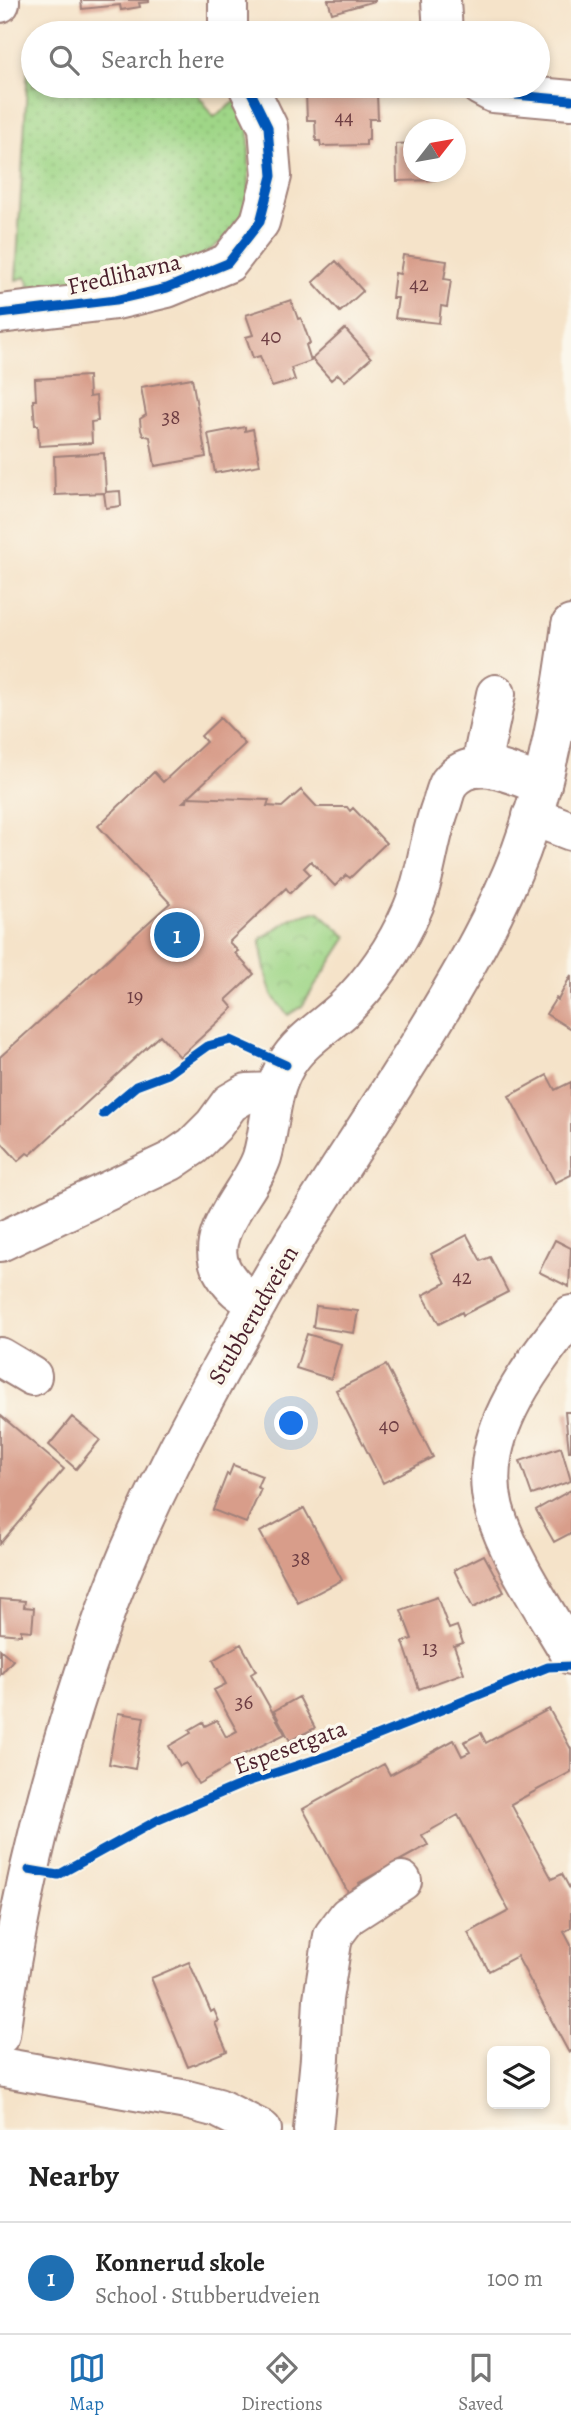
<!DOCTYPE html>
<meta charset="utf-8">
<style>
body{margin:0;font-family:Alegreya,serif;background:#f6f6f6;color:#222}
.controls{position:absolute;right:21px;bottom:21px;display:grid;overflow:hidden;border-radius:10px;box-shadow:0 4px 10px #0003}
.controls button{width:63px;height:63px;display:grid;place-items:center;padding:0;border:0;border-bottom:2px solid #e0e0e0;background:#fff;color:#222;font:35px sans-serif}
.compass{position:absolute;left:403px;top:119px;width:63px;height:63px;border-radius:50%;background:#fff;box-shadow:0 4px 10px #0003;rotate:59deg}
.you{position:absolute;left:292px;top:1424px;width:24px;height:24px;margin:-18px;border:5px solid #fff;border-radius:50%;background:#1a73e8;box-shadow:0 0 0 10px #1a73e833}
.badge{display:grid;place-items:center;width:46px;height:46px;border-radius:50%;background:#1f6fb2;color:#fff;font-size:23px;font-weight:700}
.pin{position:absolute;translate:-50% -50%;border:4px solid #fff;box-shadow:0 2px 7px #0006}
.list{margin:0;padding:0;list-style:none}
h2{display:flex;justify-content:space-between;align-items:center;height:91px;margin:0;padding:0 28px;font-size:30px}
h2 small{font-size:23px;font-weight:400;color:#767676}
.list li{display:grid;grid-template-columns:46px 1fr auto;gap:21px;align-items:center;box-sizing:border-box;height:112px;padding:0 28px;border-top:2px solid #e0e0e0}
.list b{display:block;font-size:26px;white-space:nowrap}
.list p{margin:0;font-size:23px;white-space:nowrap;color:#767676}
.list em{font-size:23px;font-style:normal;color:#767676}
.icon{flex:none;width:38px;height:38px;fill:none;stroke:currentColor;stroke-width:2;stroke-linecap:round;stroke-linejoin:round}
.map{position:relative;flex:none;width:571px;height:2130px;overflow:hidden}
.search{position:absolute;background:#fff;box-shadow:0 4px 10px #0003;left:21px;right:21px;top:21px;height:77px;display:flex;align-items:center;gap:18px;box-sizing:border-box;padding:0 24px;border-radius:38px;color:#767676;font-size:26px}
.sheet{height:203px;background:#fff}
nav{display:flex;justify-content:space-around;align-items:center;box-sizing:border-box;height:98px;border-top:2px solid #e0e0e0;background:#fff;font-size:19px;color:#767676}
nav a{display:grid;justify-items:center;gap:4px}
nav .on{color:#1f6fb2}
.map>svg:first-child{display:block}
</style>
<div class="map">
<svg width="571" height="2130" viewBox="0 0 571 2130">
<defs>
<pattern id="grass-dots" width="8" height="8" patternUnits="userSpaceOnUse" patternTransform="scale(1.75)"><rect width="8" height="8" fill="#9fd687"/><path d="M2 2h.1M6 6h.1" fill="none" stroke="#8ab775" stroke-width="1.8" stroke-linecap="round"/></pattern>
<pattern id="park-crowns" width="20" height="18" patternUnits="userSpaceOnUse" patternTransform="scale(1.75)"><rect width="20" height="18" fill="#9fd687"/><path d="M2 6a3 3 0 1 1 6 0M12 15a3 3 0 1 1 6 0" fill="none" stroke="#8ab775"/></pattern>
</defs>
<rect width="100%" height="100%" fill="#fbf7ec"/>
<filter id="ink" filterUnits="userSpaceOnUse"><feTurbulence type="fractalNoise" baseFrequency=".0143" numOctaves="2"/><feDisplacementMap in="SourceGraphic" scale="14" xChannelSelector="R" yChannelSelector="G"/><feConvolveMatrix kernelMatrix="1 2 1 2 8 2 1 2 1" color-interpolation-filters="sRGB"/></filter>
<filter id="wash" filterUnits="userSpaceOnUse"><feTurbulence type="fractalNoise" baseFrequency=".00686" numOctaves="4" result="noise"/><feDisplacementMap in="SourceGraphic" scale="28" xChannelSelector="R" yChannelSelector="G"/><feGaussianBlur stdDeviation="1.57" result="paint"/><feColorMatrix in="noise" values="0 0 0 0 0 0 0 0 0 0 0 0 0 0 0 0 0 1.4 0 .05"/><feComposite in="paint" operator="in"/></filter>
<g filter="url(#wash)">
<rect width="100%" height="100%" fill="#f5e3c9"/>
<path fill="url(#grass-dots)" stroke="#747a59" stroke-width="2" d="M 28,67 L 33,67 L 33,86 L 192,86 L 214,117 L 239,99 L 249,122 L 249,203 L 233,232 L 191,265 L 28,291 L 29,283 L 26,277 L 16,280 Z"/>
<path fill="url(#park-crowns)" stroke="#747a59" stroke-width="2" d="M 318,911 L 347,937 L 302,1006 L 288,1015 C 283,1009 277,1003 273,996 C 268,988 260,948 261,939 L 292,918 Z"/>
<g id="blocks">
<path fill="#d89d8a" d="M 81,0 L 149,0 L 149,2 L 139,3 L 140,7 L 121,10 L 120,5 L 82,9 Z
M 328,0 L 375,0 L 375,1 L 332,13 Z
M 315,86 L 368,86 L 368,94 L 377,94 L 378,119 L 369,119 L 369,140 L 366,140 L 366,145 L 321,146 L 320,141 L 316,141 L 315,120 L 307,120 L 306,92 L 315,91 Z
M 414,143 L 414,172 L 435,172 L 435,180 L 397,181 L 396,144 Z
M 403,255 L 447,261 L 444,279 L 451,280 L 447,307 L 441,306 L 439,323 L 395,318 L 398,298 L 392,298 L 395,273 L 400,274 Z
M 336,261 L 363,291 L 340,312 L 313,282 Z
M 291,300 L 298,319 L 301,318 L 310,343 L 306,345 L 311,361 L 291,368 L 295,380 L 272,387 L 260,356 L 253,358 L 246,337 L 253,335 L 246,315 Z
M 345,329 L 371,358 L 345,381 L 338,374 L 331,380 L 312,359 Z
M 88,376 L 89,397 L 96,396 L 98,421 L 91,422 L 92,443 L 39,446 L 38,425 L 35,425 L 33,400 L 36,400 L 35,379 Z
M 192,378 L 206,457 L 155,466 L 150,437 L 143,435 L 141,430 L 140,419 L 146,415 L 141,387 Z
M 245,427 L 245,431 L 253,429 L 260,465 L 215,473 L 208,434 Z
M 104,453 L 106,492 L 120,491 L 121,506 L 106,508 L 104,493 L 55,495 L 54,456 Z
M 220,718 L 245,744 L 183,802 L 187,802 L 188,797 L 269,800 L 267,806 L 282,807 L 301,790 L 317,807 L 347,807 L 350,811 L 353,808 L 386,843 L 350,878 L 346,875 L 335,886 L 311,861 L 304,868 L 310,874 L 290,893 L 286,888 L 229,942 L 238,951 L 235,953 L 254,974 L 226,1000 L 233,1008 L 180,1057 L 160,1035 L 30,1155 L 27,1153 L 18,1161 L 0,1141 L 0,1057 L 170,903 L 98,826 L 154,772 L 163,782 L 206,742 L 201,736 Z
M 571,975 L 571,1026 L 569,1028 L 546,1014 L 556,998 L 558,1000 Z
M 547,1075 L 555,1090 L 571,1082 L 571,1175 L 555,1183 L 509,1096 Z
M 467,1235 L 481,1261 L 490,1257 L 508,1292 L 463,1315 L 462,1312 L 439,1324 L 423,1295 L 446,1283 L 431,1254 Z
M 555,1240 L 571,1248 L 569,1287 L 539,1272 Z
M 316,1306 L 358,1311 L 354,1333 L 313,1327 Z
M 307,1334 L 341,1344 L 331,1379 L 296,1368 Z
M 386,1365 L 433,1457 L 383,1483 L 336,1390 Z
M 565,1412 L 571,1412 L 571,1451 L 569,1451 Z
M 0,1415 L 64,1469 L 0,1544 Z
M 72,1417 L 100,1440 L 76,1469 L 49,1445 Z
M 561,1447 L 571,1481 L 532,1495 L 520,1461 Z
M 233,1465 L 262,1476 L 257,1487 L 261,1489 L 246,1523 L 213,1510 L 227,1474 L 229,1475 Z
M 571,1490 L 571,1533 L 554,1542 L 536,1510 Z
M 304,1508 L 342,1580 L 298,1603 L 260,1532 Z
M 484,1555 L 504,1592 L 473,1608 L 454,1570 Z
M 437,1597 L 449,1629 L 457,1626 L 463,1643 L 454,1646 L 464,1673 L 419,1689 L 403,1642 L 412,1639 L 401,1610 Z
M 0,1599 L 25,1601 L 24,1607 L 34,1608 L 32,1631 L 21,1630 L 21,1635 L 0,1633 Z
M 241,1644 L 256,1671 L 251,1674 L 285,1734 L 238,1757 L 239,1760 L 198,1784 L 186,1763 L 180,1766 L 169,1746 L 191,1733 L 189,1730 L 203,1722 L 205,1726 L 217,1720 L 226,1737 L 237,1731 L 214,1690 L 226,1684 L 213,1660 Z
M 0,1649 L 13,1660 L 0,1675 Z
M 299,1697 L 315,1728 L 290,1741 L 274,1711 Z
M 549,1709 L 571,1749 L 571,1772 L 511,1804 L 552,1879 L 562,1874 L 571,1891 L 571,1928 L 564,1932 L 571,1945 L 571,2052 L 569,2053 L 517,1956 L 489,1971 L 468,1933 L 509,1911 L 458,1815 L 422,1835 L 428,1845 L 359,1883 L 365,1893 L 352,1900 L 303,1809 L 384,1764 L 390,1775 L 454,1740 L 462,1756 L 470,1752 L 464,1742 L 481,1733 L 486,1743 Z
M 118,1713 L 144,1717 L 135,1769 L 109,1764 Z
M 189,1962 L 211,2012 L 214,2010 L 219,2021 L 215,2023 L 227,2051 L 188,2067 L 151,1978 Z"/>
</g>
</g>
<g filter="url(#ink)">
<use href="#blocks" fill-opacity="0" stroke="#a0817a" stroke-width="2"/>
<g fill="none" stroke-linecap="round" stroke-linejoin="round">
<defs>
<path id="minor" d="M 441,0 L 443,33
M 0,3 L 0,0
M 228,33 L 228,0
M 480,86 L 493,93 L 571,100
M 0,314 L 116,300 L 167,288 L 228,263 L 260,222 L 272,176 L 268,127 L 248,86
M 488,766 L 484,751 L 496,694
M 532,816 L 571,831
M 0,1242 L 171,1161 L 193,1146 L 214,1125 L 230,1103 L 247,1093 L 274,1092
M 258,1302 C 240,1294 233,1288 223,1272 C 200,1235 251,1192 262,1157 C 271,1126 269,1094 286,1065 C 298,1043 324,1027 343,1010 C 371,983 396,947 412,910 C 427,876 428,838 442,803 C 444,797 446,788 449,783 C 473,752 513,775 542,785
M 571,1315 C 531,1367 475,1436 494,1508 C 507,1555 546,1612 571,1655
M 0,1357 L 32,1376
M 0,2067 L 187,2100 L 218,2108 L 262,2130
M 313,2130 L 320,2058 L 323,1999 L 333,1936 L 348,1916 L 402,1881"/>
<path id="major" d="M 0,2035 C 18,1898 53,1761 99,1630 C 138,1517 198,1408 257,1304 C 311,1207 376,1117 433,1022 C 466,967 498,911 521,851 C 548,778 561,701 571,625"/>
</defs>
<use href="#minor" stroke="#a0817a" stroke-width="42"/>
<use href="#major" stroke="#a0817a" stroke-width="42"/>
<use href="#minor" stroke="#fff" stroke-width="38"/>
<use href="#major" stroke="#fff" stroke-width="38"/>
<defs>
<path id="cycleway" d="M 480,86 L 493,93 L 571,100
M 0,314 L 116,300 L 167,288 L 228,263 L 260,222 L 272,176 L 268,127 L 248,86
M 103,1114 L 136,1086 L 168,1074 L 207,1046 L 231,1040 L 286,1065
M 29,1870 L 58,1875 L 158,1820 L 247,1782 L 329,1755 L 548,1667 L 571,1666"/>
</defs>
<use href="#cycleway" stroke="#fbf7ec" stroke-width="13"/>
<use href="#cycleway" stroke="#0057b8" stroke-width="9"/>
</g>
</g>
<g text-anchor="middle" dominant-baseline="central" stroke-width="7" stroke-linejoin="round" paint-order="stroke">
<g font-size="21" fill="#6e3e43">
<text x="344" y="117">44</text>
<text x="419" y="284">42</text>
<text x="271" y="336">40</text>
<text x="171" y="417">38</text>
<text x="135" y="996">19</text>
<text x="462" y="1277">42</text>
<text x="389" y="1425">40</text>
<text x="301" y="1558">38</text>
<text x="430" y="1648">13</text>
<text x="244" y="1702">36</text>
</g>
<g font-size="24" fill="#4a1f2b" stroke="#fbf7ec">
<text transform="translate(124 274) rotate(-13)">Fredlihavna</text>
<text transform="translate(253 1315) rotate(-60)">Stubberudveien</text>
<text transform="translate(290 1747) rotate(-20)">Espesetgata</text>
</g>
</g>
</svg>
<div class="controls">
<button><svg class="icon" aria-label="layers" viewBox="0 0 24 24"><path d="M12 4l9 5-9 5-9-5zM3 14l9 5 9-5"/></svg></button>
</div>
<svg class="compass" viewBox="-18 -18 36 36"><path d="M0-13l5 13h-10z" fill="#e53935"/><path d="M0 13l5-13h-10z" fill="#767676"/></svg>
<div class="you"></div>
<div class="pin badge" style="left:177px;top:935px">1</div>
<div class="search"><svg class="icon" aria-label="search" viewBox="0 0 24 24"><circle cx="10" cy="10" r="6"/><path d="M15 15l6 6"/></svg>Search here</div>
</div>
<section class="sheet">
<h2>Nearby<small></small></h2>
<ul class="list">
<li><span class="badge">1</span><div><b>Konnerud skole</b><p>School · Stubberudveien</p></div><em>100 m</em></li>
</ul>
</section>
<nav>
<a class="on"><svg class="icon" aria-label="map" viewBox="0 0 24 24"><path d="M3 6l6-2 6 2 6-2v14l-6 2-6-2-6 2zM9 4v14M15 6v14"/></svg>Map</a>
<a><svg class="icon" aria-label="directions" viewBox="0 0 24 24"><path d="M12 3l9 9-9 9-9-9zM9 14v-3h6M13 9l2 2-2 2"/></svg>Directions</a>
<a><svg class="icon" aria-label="saved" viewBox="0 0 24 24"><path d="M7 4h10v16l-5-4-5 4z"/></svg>Saved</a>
</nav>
